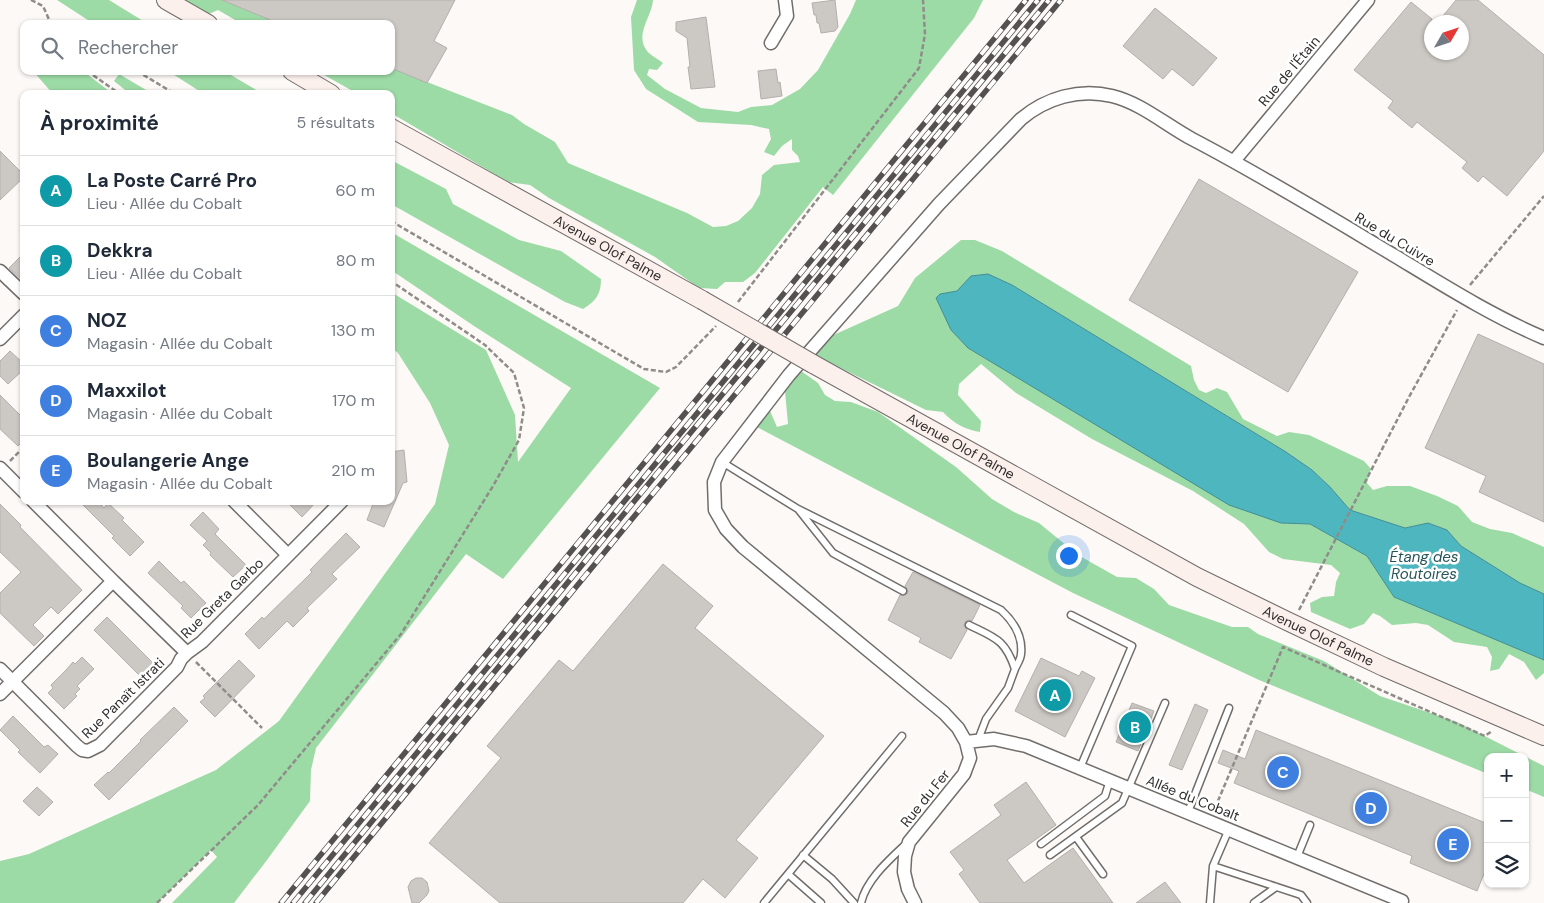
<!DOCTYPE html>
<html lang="fr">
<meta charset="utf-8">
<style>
body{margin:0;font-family:"DM Sans",sans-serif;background:#f6f6f7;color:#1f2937}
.controls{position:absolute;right:15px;bottom:15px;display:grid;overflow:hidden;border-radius:10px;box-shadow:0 1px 4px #0004}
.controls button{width:45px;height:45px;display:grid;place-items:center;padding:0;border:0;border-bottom:1px solid #e0e1e3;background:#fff;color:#1f2937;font:25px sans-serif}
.compass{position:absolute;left:1424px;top:15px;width:45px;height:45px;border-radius:50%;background:#fff;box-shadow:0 1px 4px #0004;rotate:51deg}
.you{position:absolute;left:1068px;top:555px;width:18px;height:18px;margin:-12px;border:4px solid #fff;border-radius:50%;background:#1a73e8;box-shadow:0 0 0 8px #1a73e833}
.badge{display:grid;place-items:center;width:32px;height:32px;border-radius:50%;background:#c33b78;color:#fff;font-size:16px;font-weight:700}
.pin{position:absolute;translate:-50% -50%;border:2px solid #fff;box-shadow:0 1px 5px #0006}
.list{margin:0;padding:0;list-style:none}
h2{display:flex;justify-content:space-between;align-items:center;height:65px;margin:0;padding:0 20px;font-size:21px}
h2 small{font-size:16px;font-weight:400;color:#747a83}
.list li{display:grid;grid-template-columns:32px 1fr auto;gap:15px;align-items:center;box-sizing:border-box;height:70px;padding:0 20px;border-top:1px solid #e0e1e3}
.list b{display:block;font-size:19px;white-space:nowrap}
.list p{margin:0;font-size:16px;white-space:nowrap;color:#747a83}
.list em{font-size:16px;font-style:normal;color:#747a83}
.icon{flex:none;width:28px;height:28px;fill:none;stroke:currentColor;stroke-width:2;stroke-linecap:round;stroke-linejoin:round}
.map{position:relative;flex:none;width:1544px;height:903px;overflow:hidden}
.search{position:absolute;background:#fff;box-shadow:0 1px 4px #0004;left:20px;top:20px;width:375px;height:55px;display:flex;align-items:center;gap:12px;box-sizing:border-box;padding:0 18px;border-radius:10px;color:#747a83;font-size:19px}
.panel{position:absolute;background:#fff;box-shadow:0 1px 4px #0004;left:20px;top:90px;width:375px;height:415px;border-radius:10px}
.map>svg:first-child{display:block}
</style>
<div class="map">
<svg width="1544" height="903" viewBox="0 0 1544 903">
<rect width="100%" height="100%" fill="#fdf9f6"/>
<path fill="#9ddba6" d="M 57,0 L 109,0 L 148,24 L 94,24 Z
M 184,0 L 223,0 L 280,24 L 242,24 L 218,10 L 209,14 Z
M 637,0 L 653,0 C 652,17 634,34 647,51 C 650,55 658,59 663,63 L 657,70 L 649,69 L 647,75 L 665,89 L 701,108 L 738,112 L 751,107 L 772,105 L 800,89 L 818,70 L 850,14 L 856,0 L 983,0 L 974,18 L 833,195 L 823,187 L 755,273 L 743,282 L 725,282 L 717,289 L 699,288 L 655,257 L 549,198 L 530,185 L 508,182 L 391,113 L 391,94 L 358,94 L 317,71 L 391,71 L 391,68 L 512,115 L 524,124 L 555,142 L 568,163 L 687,213 L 713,227 L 726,226 L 738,221 L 752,208 L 760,194 L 762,175 L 774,165 L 800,162 L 798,156 L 792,150 L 792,139 L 782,146 L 774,156 L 764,152 L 771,139 L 769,129 L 751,125 L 698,122 L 646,89 L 634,70 L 631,17 Z
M 33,71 L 83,71 L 113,94 L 53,94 Z
M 168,71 L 224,71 L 263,94 L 204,94 Z
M 119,74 L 153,94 L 130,94 L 114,81 Z
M 391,160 L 446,189 L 453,204 L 519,240 L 561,251 L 601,279 C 601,294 596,301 583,309 L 565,302 L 391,204 Z
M 391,232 L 660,388 L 503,579 L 466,554 L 316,748 L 311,770 L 310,801 L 267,860 L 234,903 L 172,903 L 217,857 L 211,850 L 157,903 L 0,903 L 0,861 L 29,854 L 216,770 L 279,721 L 435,504 L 449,445 L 430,403 L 398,353 L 391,347 L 391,292 L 486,350 L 515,415 L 518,462 L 571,388 L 474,326 L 391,270 Z
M 961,240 L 975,240 L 1002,251 L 1191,366 L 1194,380 L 1199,390 L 1206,393 L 1217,388 L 1227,392 L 1243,419 L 1277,436 L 1289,432 L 1309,435 L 1364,461 L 1371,469 L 1367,483 L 1373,490 L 1387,486 L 1410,486 L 1437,496 L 1458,506 L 1472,522 L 1490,529 L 1512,533 L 1544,547 L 1544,594 L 1520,583 L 1461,546 L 1447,530 L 1428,523 L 1405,528 L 1350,510 L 1330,487 L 1312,470 L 1286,452 L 1012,285 L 988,274 L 957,291 L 940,294 L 951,330 L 968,348 L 1029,384 L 1281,523 L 1310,524 L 1367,556 L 1394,597 L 1544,660 L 1544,673 L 1536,680 L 1524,662 L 1509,654 L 1499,669 L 1490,671 L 1492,657 L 1487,647 L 1454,642 L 1428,625 L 1416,623 L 1392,625 L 1380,616 L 1373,613 L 1364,624 L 1350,629 L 1311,612 L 1310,603 L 1322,597 L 1334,596 L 1336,582 L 1340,573 L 1331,565 L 1283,559 L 1269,552 L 1244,524 L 1193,491 L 1092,439 L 1016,393 L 981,364 L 959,384 L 958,395 L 981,421 L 980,432 C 966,430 953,423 943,412 L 926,410 L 814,355 L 829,337 L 898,306 L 915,278 Z
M 801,371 L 818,383 L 825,395 L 835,401 L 851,402 L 878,412 L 956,467 L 992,499 L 1014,512 L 1039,523 L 1078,555 L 1117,577 L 1136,578 L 1154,589 L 1169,605 L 1232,627 L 1248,627 L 1258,634 L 1324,661 L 1380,696 L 1457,722 L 1544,766 L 1544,797 L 1525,789 L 1525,757 L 1488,757 L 1488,774 L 1259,680 L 1073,593 L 757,427 L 770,411 L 777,427 L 788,424 L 785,391 Z"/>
<path fill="#4db6bf" stroke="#448d93" d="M 988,274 L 1012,285 L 1286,452 L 1312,470 L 1330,487 L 1350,510 L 1405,528 L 1428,523 L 1447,530 L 1461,546 L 1520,583 L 1544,594 L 1544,660 L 1394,597 L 1367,556 L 1310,524 L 1281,523 L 1229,505 L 968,348 L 951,330 L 936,298 L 940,294 L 957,291 L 971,276 Z"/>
<path fill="#ccc8c4" stroke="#b3afac" d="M 222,0 L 455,0 L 434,41 L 447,48 L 427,83 L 391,68 L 391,24 L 280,24 Z
M 835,0 L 838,27 L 835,31 L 821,33 L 819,23 L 817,23 L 816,15 L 814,15 L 812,3 Z
M 1456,0 L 1478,0 L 1544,55 L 1544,151 L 1507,196 L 1483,176 L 1478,182 L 1462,168 L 1467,162 L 1417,122 L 1412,128 L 1388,108 L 1393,101 L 1354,70 L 1411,2 L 1432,19 L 1432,52 L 1462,52 L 1462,22 L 1438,22 Z
M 1155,8 L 1217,58 L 1193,86 L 1172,69 L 1163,79 L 1123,46 Z
M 706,17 L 715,87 L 691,89 L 688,67 L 690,67 L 687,38 L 676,31 L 676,22 Z
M 776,69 L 778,83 L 780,82 L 782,96 L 761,99 L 758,71 Z
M 0,151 L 24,175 L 24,177 L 0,200 Z
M 1199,179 L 1358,272 L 1288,392 L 1129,300 Z
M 24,253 L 24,282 L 9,268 Z
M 1478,334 L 1544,364 L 1544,522 L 1479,492 L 1486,476 L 1425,448 Z
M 10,351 L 24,364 L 24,369 L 8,384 L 0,376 L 0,361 Z
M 0,395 L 24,419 L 24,440 L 18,446 L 0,429 Z
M 404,450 L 407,482 L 403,483 L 384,527 L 367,520 L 374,501 L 391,501 L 391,452 Z
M 79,501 L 98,501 L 104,508 L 108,503 L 124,518 L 122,520 L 144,542 L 130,556 L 112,538 L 114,536 Z
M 286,501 L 317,501 L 302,517 Z
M 0,504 L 21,525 L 20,527 L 82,590 L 58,614 L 51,607 L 33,625 L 44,636 L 34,646 L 0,613 L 0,593 L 21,572 L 0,552 Z
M 203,512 L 219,529 L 215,534 L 246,565 L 233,577 L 210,555 L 211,553 L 203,545 L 207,541 L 190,525 Z
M 346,533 L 360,547 L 332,574 L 337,579 L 307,608 L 309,611 L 293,627 L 287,621 L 259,649 L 245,634 L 262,617 L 264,619 L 307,577 L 312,572 L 310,570 Z
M 159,561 L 181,583 L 184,581 L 206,603 L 191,618 L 181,608 L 183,606 L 148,573 Z
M 663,564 L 713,606 L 695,628 L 824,736 L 736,840 L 758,858 L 725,898 L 703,879 L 683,903 L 500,903 L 429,843 L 501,758 L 487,746 L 559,660 L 573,671 Z
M 913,572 L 980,605 L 972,621 L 968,620 L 965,622 L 964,626 L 967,630 L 951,659 L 919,642 L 921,638 L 888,620 L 900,595 L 905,595 L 908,593 L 907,589 L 905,586 Z
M 107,617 L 155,665 L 142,678 L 94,630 Z
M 82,657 L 94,669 L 77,686 L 80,689 L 75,694 L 77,696 L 64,709 L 48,693 L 53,688 L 51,685 L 66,670 L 73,662 L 75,664 Z
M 1041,658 L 1079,676 L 1082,671 L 1095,678 L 1065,737 L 1015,711 Z
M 239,660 L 255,676 L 215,717 L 200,702 L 205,698 L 203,696 Z
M 1132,703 L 1154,711 L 1138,751 L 1116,742 Z
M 1195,704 L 1208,710 L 1182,770 L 1169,765 Z
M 174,707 L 188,721 L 109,800 L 94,785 L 108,772 L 109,773 L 141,741 L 140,740 Z
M 13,716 L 44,747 L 48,745 L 58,754 L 40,773 L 18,752 L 20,750 L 0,730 Z
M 1256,730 L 1488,824 L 1488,864 L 1477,891 L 1410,863 L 1412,856 L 1234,783 L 1239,771 L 1218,763 L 1223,750 L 1245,759 Z
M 1026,782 L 1056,825 L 1007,860 L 1024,883 L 1073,848 L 1113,903 L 980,903 L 959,874 L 964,870 L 950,852 L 1001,815 L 994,805 Z
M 37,787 L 53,802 L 39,816 L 23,801 Z
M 416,878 L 422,878 L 427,882 L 429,891 L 427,895 L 419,903 L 412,903 L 408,887 L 411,881 Z
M 1165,882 L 1181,903 L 1136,903 Z"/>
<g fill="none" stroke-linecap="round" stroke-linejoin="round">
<defs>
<path id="lane" d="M 722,462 L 798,509 L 833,553 L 903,591
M 798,509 L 1001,610 C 1013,621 1023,636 1021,654 C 1021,659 1017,664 1015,669
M 1071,615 L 1132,646 L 1080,768
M 969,625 C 995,638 1005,639 1015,669 L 1008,688 L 986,719 L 978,740
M 1188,812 L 1229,708
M 1076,837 L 1103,874
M 1041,844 L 1105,796 L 1110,780
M 803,855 L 832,879 L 854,903
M 1050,855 L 1122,803 L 1165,703
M 1297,857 L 1310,825
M 1213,866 L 1301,895 L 1307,903
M 788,874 L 821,903
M 764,903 L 902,736
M 861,903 C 866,880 889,860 906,844
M 1210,903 L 1213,866 L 1229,829
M 1254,903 L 1276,887"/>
<path id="street" d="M 771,43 L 787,16 L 785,0
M 1234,161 L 1368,0
M 0,271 L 24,294
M 0,339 L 24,315
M 0,468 L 24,492
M 234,501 L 288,555
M 113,581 L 187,653 L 202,642 L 342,501
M 0,669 L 77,746 L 82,750 L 88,751 L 100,745 L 177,667 L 181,659 L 187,653
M 0,694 L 113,581 L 33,501
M 966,742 L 994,739 L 1026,746 L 1402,901 L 1401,903
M 915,903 L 908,889 L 904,872 L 905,856 L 909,842 L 964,774 L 970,758 L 966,742 L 958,728 L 944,713 L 743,547 L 726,529 L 715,510 L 714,482 L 722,462 L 789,375 L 939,204 L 1021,119 C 1046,98 1079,88 1112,96 C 1141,103 1166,125 1192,139 C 1261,175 1328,216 1395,256 C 1443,285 1492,316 1544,338"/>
<g id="secondary">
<path d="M 166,0 L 208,24"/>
<path d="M 292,71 L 331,94"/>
<path id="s1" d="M 391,128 L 702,300"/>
<path id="s2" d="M 813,364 L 1197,577 L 1287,621 L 1384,667 L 1544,736"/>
</g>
</defs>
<use href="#lane" stroke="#716d6b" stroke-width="9"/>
<use href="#street" stroke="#716d6b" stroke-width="15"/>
<use href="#secondary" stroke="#716d6b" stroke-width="20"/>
<path stroke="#8f8c8a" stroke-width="2.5" stroke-dasharray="5 2.5" stroke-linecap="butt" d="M 31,0 L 43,6 L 51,24
M 87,71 L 120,94
M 137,71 L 175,94
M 391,221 L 644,369 L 666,372 L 676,367 L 716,326
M 1470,285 L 1544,196
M 738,302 L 919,68 L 925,34 L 923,0
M 10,461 L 24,447
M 1299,610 L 1409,397 L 1457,310
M 196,662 L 262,728
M 1215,808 L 1283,647 L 1485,736 L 1492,731
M 157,903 L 258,805 L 401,634 L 493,486 L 519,440 L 524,408 L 514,373 L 485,345 L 391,281"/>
<use href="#lane" stroke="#fff" stroke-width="6"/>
<use href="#street" stroke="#fff" stroke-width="12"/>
<use href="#secondary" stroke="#fcf0ec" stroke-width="18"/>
<defs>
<path id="rail" d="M 281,903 L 1026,0
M 293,903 L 1038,0
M 305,903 L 673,454 L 1049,0
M 316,903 C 563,601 813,301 1061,0"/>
</defs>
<use href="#rail" stroke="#545250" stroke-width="5.5"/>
<use href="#rail" stroke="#fff" stroke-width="4" stroke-dasharray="11" stroke-linecap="butt"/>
<defs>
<path id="secondary-bridge" d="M 702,300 L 813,364"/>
</defs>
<use href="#secondary-bridge" stroke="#716d6b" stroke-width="20" stroke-linecap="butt"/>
<use href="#secondary-bridge" stroke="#fcf0ec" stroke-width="18"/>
</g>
<g text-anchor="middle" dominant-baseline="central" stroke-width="5" stroke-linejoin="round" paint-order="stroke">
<g font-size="14" fill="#302e2d" stroke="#fff">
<text transform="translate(1289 71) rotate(-50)">Rue de l'Étain</text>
<text transform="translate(1395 239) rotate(31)">Rue du Cuivre</text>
<text stroke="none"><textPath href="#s1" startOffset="248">Avenue Olof Palme</textPath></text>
<text stroke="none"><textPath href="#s2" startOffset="169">Avenue Olof Palme</textPath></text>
<text transform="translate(222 598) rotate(-44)">Rue Greta Garbo</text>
<text stroke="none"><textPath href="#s2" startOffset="574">Avenue Olof Palme</textPath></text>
<text transform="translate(123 698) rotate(-44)">Rue Panaït Istrati</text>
<text transform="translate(925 798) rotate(-51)">Rue du Fer</text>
<text transform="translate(1193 798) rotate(22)">Allée du Cobalt</text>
</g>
<g font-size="15" font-style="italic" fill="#275559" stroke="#fff">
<text x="1424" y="557">Étang des<tspan x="1424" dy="17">Routoires</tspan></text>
</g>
</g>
</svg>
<div class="controls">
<button>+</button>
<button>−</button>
<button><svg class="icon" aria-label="layers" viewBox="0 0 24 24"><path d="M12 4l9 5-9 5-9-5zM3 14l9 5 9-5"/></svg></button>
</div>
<svg class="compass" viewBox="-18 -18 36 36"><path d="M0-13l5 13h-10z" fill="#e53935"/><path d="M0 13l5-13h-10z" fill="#747a83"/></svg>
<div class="you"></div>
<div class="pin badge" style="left:1055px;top:695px;background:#0f9aa8">A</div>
<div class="pin badge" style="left:1135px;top:727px;background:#0f9aa8">B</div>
<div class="pin badge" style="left:1283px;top:772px;background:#3f7fe0">C</div>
<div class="pin badge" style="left:1371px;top:808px;background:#3f7fe0">D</div>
<div class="pin badge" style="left:1453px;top:844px;background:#3f7fe0">E</div>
<div class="search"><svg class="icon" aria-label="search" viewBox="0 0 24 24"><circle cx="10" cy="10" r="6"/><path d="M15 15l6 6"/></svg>Rechercher</div>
<section class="panel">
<h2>À proximité<small>5 résultats</small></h2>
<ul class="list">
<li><span class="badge" style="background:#0f9aa8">A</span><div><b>La Poste Carré Pro</b><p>Lieu · Allée du Cobalt</p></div><em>60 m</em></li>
<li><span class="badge" style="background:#0f9aa8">B</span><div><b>Dekkra</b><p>Lieu · Allée du Cobalt</p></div><em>80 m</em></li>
<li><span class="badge" style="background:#3f7fe0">C</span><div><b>NOZ</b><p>Magasin · Allée du Cobalt</p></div><em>130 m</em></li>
<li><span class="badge" style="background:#3f7fe0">D</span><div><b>Maxxilot</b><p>Magasin · Allée du Cobalt</p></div><em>170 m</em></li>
<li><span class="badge" style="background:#3f7fe0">E</span><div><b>Boulangerie Ange</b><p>Magasin · Allée du Cobalt</p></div><em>210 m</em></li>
</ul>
</section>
</div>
